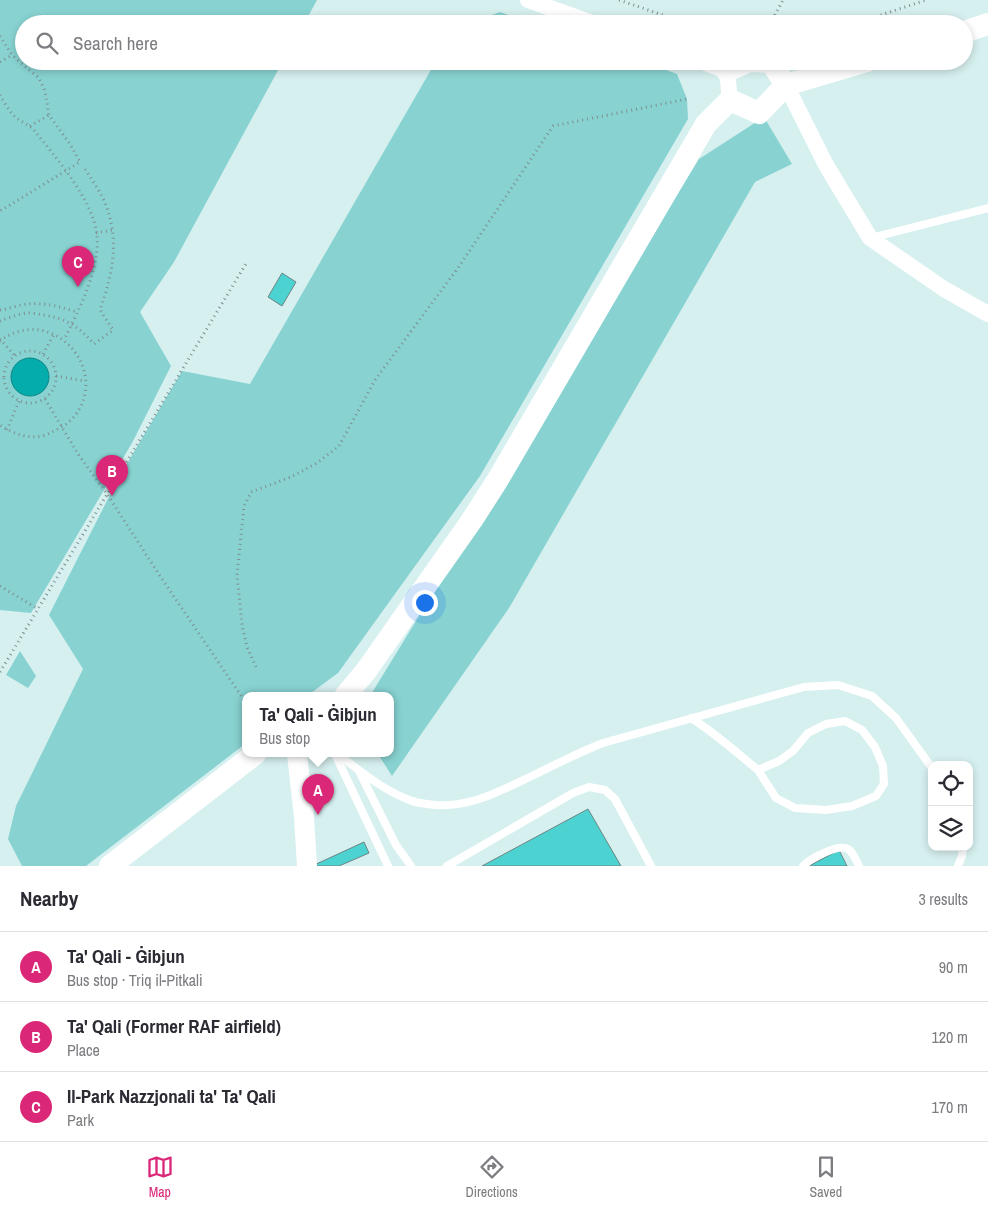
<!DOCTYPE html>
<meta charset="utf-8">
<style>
body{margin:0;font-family:"Archivo Narrow",sans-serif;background:#f2f2f3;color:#2b2b33}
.controls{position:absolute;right:15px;bottom:15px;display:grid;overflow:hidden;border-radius:10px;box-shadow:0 2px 8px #0003}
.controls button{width:45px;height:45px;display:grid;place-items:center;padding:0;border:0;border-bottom:1px solid #e1e1e2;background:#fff;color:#2b2b33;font:25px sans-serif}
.you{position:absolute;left:424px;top:602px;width:18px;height:18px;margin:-12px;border:4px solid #fff;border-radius:50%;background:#1a73e8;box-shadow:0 0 0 8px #1a73e833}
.badge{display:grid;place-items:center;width:32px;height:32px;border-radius:50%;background:#db2777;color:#fff;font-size:16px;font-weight:700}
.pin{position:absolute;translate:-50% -41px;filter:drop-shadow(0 1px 2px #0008)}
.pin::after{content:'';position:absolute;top:26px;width:18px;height:15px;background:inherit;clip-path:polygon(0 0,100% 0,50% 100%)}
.popup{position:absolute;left:242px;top:692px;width:152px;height:65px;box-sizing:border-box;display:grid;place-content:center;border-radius:10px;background:#fff;filter:drop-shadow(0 1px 4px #0005);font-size:16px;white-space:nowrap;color:#7c7c81}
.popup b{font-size:19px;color:#2b2b33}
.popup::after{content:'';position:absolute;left:50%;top:100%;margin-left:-10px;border:10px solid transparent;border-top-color:#fff}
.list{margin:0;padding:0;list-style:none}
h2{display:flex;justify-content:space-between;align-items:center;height:65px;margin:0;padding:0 20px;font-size:21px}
h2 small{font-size:16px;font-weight:400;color:#7c7c81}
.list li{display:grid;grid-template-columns:32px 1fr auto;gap:15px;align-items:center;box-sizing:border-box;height:70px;padding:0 20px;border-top:1px solid #e1e1e2}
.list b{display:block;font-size:19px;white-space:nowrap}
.list p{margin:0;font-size:16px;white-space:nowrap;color:#7c7c81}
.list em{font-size:16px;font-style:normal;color:#7c7c81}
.icon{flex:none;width:28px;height:28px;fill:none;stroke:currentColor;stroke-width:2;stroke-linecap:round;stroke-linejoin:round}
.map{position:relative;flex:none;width:988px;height:866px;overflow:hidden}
.search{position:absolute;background:#fff;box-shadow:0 2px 8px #0003;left:15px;right:15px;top:15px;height:55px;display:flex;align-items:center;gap:12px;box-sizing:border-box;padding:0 18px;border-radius:28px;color:#7c7c81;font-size:19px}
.sheet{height:275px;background:#fff}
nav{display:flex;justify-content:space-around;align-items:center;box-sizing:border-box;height:70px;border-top:1px solid #e1e1e2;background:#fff;font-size:14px;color:#7c7c81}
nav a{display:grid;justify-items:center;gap:2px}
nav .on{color:#db2777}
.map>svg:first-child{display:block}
</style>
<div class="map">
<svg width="988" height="866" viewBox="0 0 988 866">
<rect width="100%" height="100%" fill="#d6f0ef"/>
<path fill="#88d3d2" d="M 0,0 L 317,0 L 304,24 L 24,24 L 24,61 L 283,61 L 174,262 L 140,312 L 171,366 L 132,443 L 31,613 L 0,610 Z
M 500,12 L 534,24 L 467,24 Z
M 436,61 L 642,61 L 677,74 L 687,99 L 688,119 L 480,476 L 338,673 L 307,696 L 246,696 L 245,744 L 86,866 L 22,866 L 8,839 L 16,806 L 83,669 L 49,615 L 119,477 L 182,371 L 250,384 Z
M 764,117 L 792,164 L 755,182 L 509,608 L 392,776 L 378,754 L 390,754 L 390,696 L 370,696 L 699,159 Z
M 20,651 L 36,676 L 28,688 L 6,675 Z"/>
<path fill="#04acab" stroke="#0d8685" d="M11 377a19 19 0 1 1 38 0a19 19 0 1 1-38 0Z"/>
<path fill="#4cd2d1" stroke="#6d8584" d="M 282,273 L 296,282 L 282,306 L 268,297 Z
M 588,809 L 621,866 L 482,866 Z
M 364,842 L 369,853 L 339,866 L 312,866 Z
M 839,850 L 847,866 L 809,866 Z"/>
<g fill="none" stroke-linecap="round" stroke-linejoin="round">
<path stroke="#7d8f8e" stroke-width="3" stroke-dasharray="1 4" stroke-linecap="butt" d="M 619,0 L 689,24
M 770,24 L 783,0
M 852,24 L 875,17 L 926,0
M 0,36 L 12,55 L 39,78 L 45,91 L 49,115 L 70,144 L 80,162 L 0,211
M 0,62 L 12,55
M 0,95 C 4,102 9,111 15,117 C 21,122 28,124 34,130 C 55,157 93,199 97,235 C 100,270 79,309 64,340
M 30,126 L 49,115
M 96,233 L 112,230
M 0,310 C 9,309 18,305 27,304 C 44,302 61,307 77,312
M 0,321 C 8,318 18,314 27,313 C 32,313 38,314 43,315 C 66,318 79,327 94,344 L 113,330 L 100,310 C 113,273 120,240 105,203 C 100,191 92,180 85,169
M 0,339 L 15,356
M 0,341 C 52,302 113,371 73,418 C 67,425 58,429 50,433 C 34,441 14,435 0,425
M4 377a26 26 0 1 1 52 0a26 26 0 1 1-52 0Z
M 43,354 L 54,334
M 56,376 L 85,381
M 45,399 L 78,454 L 107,494 L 160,576 L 246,703
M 7,430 L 19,401
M 0,586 L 38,609
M 256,667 L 247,647 L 242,625 L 237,575 L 244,506 L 251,492 L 291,477 L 317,463 L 339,446 L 375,380 L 458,268 L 553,126 L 687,99
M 0,672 L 247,262"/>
<path stroke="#fff" stroke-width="8" d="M 871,238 L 988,208
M 691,718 C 715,733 736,752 758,770 L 779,761 L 793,751 L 808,733 L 826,724 L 845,721 L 862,730 L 875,747 L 883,766 L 884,784 L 876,796 L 852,806 L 826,810 L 795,808 L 776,798 L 758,770
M 335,754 L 388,866
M 338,754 C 361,772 384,791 412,801 C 417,803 422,803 427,804 C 466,811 502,790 536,774 C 558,763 580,752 603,743 L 804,687 L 838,685 L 872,696 L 896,718 L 932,768
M 359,771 L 396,845 L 411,866
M 447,866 L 573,793 L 589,787 L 605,790 L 615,799 L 651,866
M 803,866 C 810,859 838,843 848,849 C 853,852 856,860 859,866
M 958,866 L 962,856 L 963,847"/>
<path stroke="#fff" stroke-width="16" d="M 528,0 L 595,24
M 700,61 L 727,71 L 730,100
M 786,85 L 826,165 L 870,238 L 944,289 L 988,314"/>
<path stroke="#fff" stroke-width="20" d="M 297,754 L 304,817 L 307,866"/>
<path stroke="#fff" stroke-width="22" d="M 964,32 L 988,24
M 727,71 L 750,61 L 771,62 L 786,85
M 345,696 L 366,671 L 472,520 L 497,481 L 706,124 L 730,100 L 759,113 L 786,85 L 867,61
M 110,866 L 255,754"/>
</g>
</svg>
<div class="controls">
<button><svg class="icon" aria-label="locate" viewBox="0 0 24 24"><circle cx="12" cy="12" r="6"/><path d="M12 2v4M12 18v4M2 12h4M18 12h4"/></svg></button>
<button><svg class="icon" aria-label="layers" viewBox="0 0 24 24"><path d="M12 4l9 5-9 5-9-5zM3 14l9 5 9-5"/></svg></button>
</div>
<div class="you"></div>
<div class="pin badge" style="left:318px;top:815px">A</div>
<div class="popup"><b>Ta' Qali - Ġibjun</b>Bus stop</div>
<div class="pin badge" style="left:112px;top:496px">B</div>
<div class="pin badge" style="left:78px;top:287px">C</div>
<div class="search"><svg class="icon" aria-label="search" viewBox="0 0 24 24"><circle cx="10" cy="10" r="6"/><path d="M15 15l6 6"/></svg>Search here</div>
</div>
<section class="sheet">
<h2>Nearby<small>3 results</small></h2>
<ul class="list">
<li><span class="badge">A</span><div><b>Ta' Qali - Ġibjun</b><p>Bus stop · Triq il-Pitkali</p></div><em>90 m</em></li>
<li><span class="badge">B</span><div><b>Ta' Qali (Former RAF airfield)</b><p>Place</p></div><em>120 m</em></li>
<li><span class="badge">C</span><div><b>Il-Park Nazzjonali ta' Ta' Qali</b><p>Park</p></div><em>170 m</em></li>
</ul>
</section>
<nav>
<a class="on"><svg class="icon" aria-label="map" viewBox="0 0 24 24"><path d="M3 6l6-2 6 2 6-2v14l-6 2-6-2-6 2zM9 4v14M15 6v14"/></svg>Map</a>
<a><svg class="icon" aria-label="directions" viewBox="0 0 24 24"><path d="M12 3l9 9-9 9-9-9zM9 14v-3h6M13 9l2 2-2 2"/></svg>Directions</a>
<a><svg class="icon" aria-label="saved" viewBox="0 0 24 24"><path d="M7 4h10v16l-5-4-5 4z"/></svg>Saved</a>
</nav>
